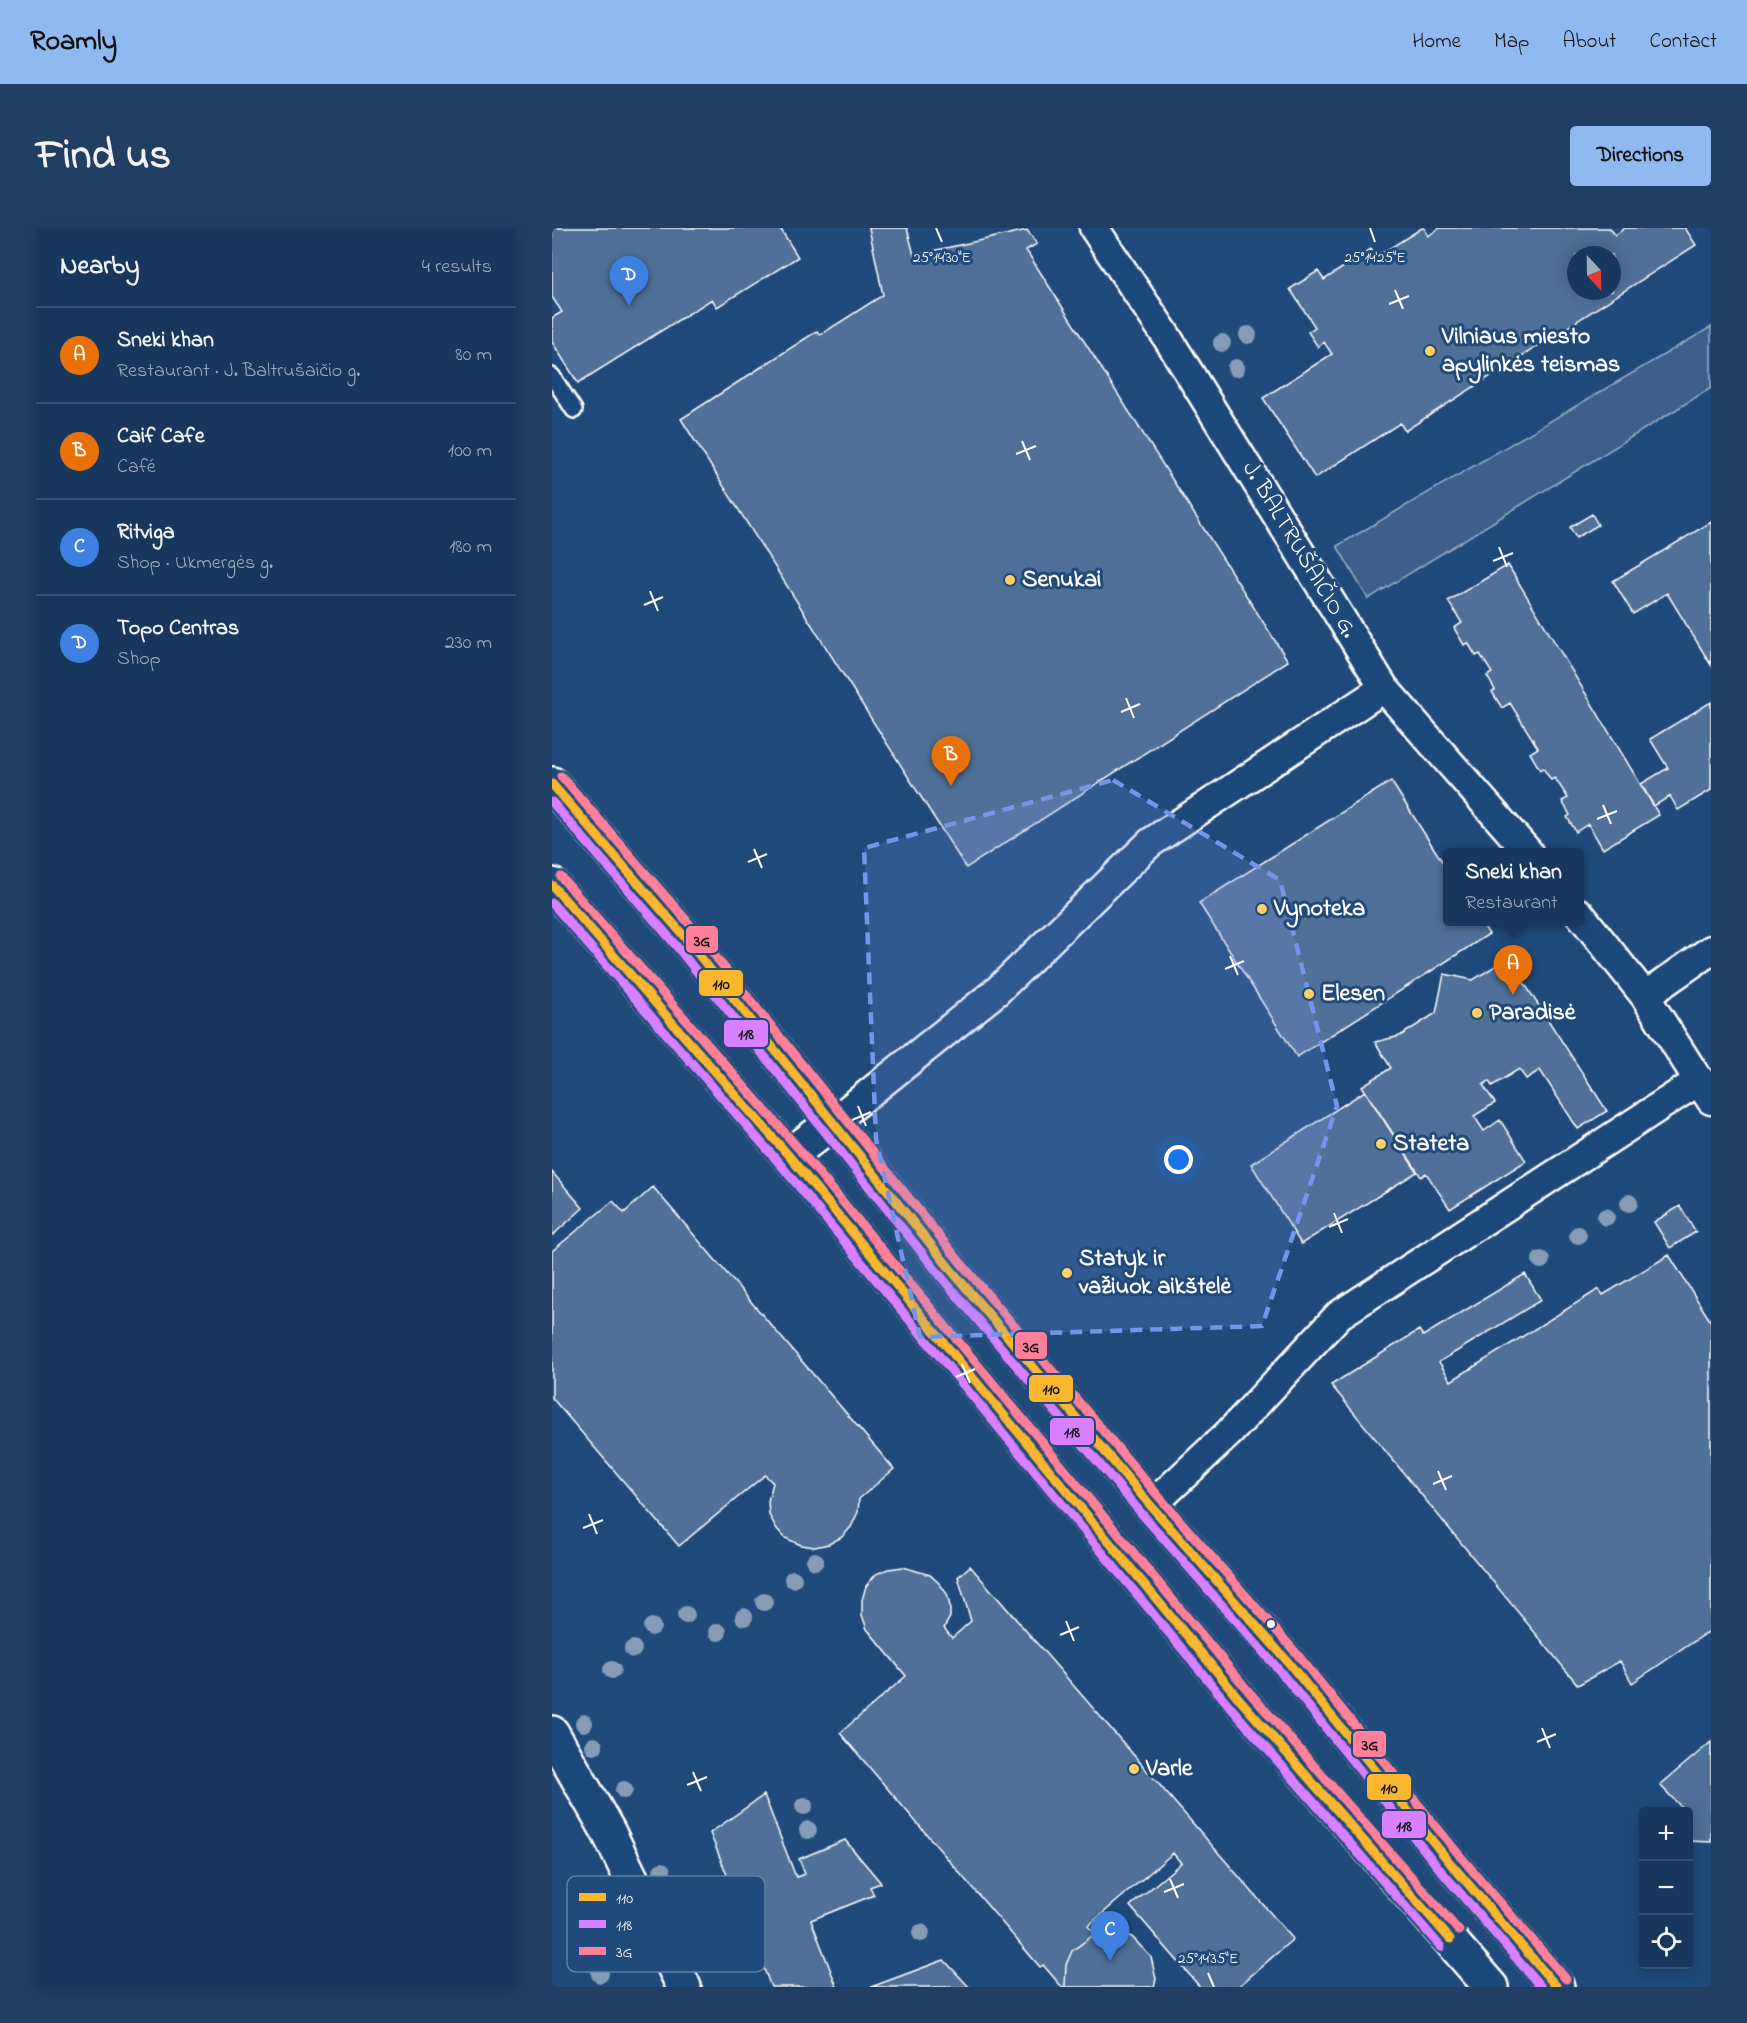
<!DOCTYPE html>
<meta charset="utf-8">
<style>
body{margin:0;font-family:"Indie Flower",sans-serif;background:#203f62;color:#f1f3f6}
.controls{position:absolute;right:18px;bottom:18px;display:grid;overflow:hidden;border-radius:6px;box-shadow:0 3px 15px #0003}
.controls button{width:54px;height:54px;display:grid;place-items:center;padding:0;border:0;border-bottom:2px solid #365272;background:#17385c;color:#f1f3f6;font:30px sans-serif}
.compass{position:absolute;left:1015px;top:18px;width:54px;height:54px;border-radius:50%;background:#17385c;box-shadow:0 3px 15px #0003;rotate:158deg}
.you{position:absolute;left:627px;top:932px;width:21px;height:21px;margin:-15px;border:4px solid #fff;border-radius:50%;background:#1a73e8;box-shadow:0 0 0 9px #1a73e833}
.badge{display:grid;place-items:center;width:39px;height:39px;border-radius:50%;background:#90b9f0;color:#fff;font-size:20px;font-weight:700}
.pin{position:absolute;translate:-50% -50px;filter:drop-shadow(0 2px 3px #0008)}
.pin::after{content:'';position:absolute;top:32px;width:21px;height:18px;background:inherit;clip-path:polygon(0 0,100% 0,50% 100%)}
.popup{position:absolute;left:891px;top:620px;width:141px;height:78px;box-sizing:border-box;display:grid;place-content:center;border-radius:6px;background:#17385c;filter:drop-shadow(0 2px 4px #0005);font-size:20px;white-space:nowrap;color:#9eacbb}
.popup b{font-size:22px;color:#f1f3f6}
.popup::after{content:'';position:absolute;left:50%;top:100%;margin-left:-12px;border:12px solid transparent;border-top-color:#17385c}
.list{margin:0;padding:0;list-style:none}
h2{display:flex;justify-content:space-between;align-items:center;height:78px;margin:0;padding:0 24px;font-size:26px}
h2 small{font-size:20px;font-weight:400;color:#9eacbb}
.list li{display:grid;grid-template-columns:39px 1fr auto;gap:18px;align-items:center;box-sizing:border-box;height:96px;padding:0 24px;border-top:2px solid #365272}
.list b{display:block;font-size:22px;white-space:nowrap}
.list p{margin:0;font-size:20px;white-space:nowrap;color:#9eacbb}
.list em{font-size:20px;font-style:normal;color:#9eacbb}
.icon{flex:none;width:33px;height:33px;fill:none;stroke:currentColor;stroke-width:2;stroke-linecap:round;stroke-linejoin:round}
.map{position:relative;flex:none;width:1159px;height:1759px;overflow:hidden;border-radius:6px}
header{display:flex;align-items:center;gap:36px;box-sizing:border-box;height:84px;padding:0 30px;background:#90b9f0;color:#111}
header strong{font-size:28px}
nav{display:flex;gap:33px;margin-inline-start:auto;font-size:21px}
.intro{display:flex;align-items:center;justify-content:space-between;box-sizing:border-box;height:144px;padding:0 36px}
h1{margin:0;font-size:42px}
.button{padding:15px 27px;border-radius:6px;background:#90b9f0;color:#111;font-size:21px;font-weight:700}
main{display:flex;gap:36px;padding:0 36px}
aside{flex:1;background:#17385c;border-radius:6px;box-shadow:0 3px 15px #0003}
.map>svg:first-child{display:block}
</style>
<header>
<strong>Roamly</strong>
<nav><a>Home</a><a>Map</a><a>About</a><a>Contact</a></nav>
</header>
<div class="intro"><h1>Find us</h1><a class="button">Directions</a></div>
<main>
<aside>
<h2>Nearby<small>4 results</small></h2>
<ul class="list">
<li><span class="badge" style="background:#e8710a">A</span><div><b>Sneki khan</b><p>Restaurant · J. Baltrušaičio g.</p></div><em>80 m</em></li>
<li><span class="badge" style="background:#e8710a">B</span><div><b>Caif Cafe</b><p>Café</p></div><em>100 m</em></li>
<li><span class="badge" style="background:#3f7fe0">C</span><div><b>Ritviga</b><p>Shop · Ukmergės g.</p></div><em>180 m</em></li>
<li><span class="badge" style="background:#3f7fe0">D</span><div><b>Topo Centras</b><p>Shop</p></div><em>230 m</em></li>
</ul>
</aside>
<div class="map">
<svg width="1159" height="1759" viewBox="0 0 1159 1759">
<rect width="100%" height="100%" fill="#1f4a7a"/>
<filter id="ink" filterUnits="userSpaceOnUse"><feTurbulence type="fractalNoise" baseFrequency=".0167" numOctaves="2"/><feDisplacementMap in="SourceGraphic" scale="12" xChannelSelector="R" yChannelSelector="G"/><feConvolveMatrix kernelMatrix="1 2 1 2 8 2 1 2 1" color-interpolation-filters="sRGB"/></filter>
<g filter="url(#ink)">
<path fill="#3c618b" stroke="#9eb0c5" stroke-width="1.5" d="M 1159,99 L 1159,160 L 816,371 L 785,318 Z"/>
<path fill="#507197" stroke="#fff" stroke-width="1.5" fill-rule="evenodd" d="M 0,0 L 228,0 L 246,29 L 165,79 L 160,71 L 26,155 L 0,114 L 0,90 L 10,84 L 0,69 Z
M 317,0 L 355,0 L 362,27 L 475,2 L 485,16 L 474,22 L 736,433 L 414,640 L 129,191 L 265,103 L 268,107 L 331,67 Z
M 870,0 L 872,0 L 876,8 L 888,0 L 1058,0 L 1063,7 L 1073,0 L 1133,0 L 1144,17 L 853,203 L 848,195 L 763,250 L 711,170 L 780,126 L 772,114 L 766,119 L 756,104 L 763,99 L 738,61 L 766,43 L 772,52 L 819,21 L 824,29 ZM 1024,27 L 1060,27 L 1060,63 L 1024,63 Z
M 1040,286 L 1046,297 L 1024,310 L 1018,299 Z
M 1159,294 L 1159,437 L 1115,365 L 1081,386 L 1061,353 Z
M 956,337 L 1107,587 L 1051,621 L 1036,596 L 1024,604 L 1015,589 L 1018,587 L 1010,573 L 1016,570 L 1003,550 L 999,552 L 991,540 L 988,542 L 978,525 L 986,520 L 958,475 L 950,480 L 940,464 L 943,462 L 935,448 L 940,445 L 928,426 L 924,428 L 916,415 L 912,417 L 902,400 L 910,395 L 896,373 Z
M 1159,474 L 1159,562 L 1126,582 L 1118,568 L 1102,578 L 1089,556 L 1116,540 L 1098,511 Z
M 839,553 L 895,641 L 895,694 L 929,694 L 937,706 L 745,829 L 647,675 Z
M 956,730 L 1055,883 L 1026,901 L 988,842 L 974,851 L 967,841 L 940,858 L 937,853 L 931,857 L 943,875 L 922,888 L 932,903 L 948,892 L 974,933 L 898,981 L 874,945 L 869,949 L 810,858 L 839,840 L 823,814 L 848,808 L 884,785 L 892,746 L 921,752 Z
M 813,863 L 865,944 L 749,1016 L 699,936 Z
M 0,944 L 31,980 L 1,1007 L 0,1006 Z
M 101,959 L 342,1241 L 307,1271 L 306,1284 L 299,1299 L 290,1309 L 277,1316 L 263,1319 L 249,1317 L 233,1310 L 225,1301 L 217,1287 L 216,1273 L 221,1255 L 213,1247 L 127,1318 L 0,1170 L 0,1023 L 61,973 L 72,985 Z
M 1128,978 L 1144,1004 L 1118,1020 L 1102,994 Z
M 1117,1027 L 1159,1094 L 1159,1402 L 1080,1455 L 1068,1433 L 1026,1457 L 779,1157 L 867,1102 L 871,1108 L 973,1046 L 989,1072 L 887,1134 L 899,1153 L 1047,1061 L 1051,1067 Z
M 418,1338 L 741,1711 L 686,1759 L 648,1759 L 578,1678 L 629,1635 L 621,1625 L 536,1698 L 543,1706 L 520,1723 L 514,1737 L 513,1759 L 510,1759 L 491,1737 L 488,1739 L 288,1505 L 354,1448 L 315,1401 L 310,1387 L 310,1372 L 314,1358 L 324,1346 L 336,1341 L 351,1339 L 378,1347 L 388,1356 L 395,1366 L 398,1378 L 398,1389 L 392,1400 L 400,1410 L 419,1393 L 406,1349 Z
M 1159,1514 L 1159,1614 L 1136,1613 L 1136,1584 L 1134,1584 L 1108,1557 Z
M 212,1567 L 244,1649 L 253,1646 L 247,1631 L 293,1612 L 329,1655 L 318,1659 L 322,1667 L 259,1692 L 285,1759 L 219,1759 L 201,1712 L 208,1709 L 199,1686 L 192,1689 L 158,1605 Z
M 560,1703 L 580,1709 L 599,1729 L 604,1751 L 602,1759 L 513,1759 L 514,1737 L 520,1723 L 543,1706 Z
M 392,1732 L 417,1759 L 319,1759 Z"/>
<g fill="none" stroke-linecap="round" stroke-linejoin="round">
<defs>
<path id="lane" d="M 0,148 L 22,182"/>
<path id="street" d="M 542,0 L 613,106 L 832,460 L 976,624
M 1027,685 L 1093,768 L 1159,872
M 1093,768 L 1159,722
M 281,894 L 445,763 L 598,615 L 832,460
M 599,1278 L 678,1204 L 787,1087 L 1148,852"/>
<path id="secondary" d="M 0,1505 L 56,1603 L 132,1759"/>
<path id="highway" d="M 0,556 L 126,701 L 400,1043 L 599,1278 L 736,1434 L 899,1636 L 1005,1759
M 0,657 L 237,928 L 689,1473 L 939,1759
M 237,928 L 281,894"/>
</defs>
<use href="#lane" stroke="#fff" stroke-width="20"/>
<use href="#street" stroke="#fff" stroke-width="33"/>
<use href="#secondary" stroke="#fff" stroke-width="38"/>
<use href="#highway" stroke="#fff" stroke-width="38"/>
<use href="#lane" stroke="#1f4a7a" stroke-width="15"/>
<use href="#street" stroke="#1f4a7a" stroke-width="28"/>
<use href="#secondary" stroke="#1f4a7a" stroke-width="33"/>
<use href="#highway" stroke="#1f4a7a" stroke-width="33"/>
<defs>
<path id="bus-1" d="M 0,556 L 126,701 L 400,1043 L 599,1278 L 736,1434 L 899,1636 L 1005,1759
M 0,657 L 237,928 L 689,1473 L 898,1711"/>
<path id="bus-2" d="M 0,574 L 117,709 L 391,1051 L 590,1286 L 727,1442 L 890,1644 L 989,1759
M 0,675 L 228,936 L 680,1481 L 889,1719"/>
<path id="bus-3" d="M 9,548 L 135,693 L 409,1035 L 608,1270 L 745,1426 L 908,1628 L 1014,1751
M 9,649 L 246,920 L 698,1465 L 907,1703"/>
</defs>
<use href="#bus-1" stroke="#1f4a7a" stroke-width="14"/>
<use href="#bus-2" stroke="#1f4a7a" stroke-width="14"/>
<use href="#bus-3" stroke="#1f4a7a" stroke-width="14"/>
<use href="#bus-1" stroke="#fab62d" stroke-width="9"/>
<use href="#bus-2" stroke="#d880ff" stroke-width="9"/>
<use href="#bus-3" stroke="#ff8098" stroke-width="9"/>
</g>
<g fill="#859cb6">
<circle cx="696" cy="107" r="9"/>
<circle cx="670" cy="115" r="9"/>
<circle cx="684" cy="140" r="9"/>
<circle cx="1077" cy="975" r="9"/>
<circle cx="1054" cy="989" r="9"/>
<circle cx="1026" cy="1007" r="9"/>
<circle cx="989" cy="1032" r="9"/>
<circle cx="263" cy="1333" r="9"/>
<circle cx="241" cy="1351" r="9"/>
<circle cx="212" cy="1374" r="9"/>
<circle cx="134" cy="1387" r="9"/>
<circle cx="192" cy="1389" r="9"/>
<circle cx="100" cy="1399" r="9"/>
<circle cx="166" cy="1404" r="9"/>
<circle cx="81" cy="1421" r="9"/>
<circle cx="60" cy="1442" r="9"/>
<circle cx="32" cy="1495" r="9"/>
<circle cx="42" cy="1518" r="9"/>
<circle cx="72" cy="1562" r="9"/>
<circle cx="252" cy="1578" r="9"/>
<circle cx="256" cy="1602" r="9"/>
<circle cx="110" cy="1643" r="9"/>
<circle cx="369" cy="1705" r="9"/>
<circle cx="42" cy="1715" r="9"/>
<circle cx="48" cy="1746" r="9"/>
</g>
</g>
<path fill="#7795e8" fill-opacity="0.2" stroke="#7795e8" stroke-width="4.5" stroke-dasharray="12 8" stroke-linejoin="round" d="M 561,552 L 728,652 L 785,878 L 710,1098 L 368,1109 L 324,911 L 312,620 Z"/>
<path fill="none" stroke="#fff" stroke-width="2" d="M 384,0 L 390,14M 818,0 L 823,14M 843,62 L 851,81M 837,76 L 857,68M 470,213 L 478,232M 464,226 L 484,218M 947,319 L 955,339M 941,333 L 961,325M 98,363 L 106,383M 92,377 L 111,369M 574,470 L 582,490M 569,484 L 588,476M 1051,577 L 1059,596M 1045,591 L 1065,583M 202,621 L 210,640M 196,634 L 215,626M 678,728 L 686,747M 673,741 L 692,733M 306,878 L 314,898M 300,892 L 319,884M 782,985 L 790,1005M 777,999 L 796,991M 410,1136 L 418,1155M 404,1149 L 423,1141M 886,1243 L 894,1262M 881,1256 L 900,1248M 37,1286 L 45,1306M 31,1300 L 51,1292M 514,1393 L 522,1413M 508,1407 L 527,1399M 990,1500 L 998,1520M 985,1514 L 1004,1506M 141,1544 L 149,1563M 135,1557 L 155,1549M 618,1651 L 626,1670M 612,1664 L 632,1656M 656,1745 L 662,1759"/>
<g fill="#ffd166" stroke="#1f4a7a" stroke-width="2">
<circle cx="878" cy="123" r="6"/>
<circle cx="458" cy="352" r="6"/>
<circle cx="710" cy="681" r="6"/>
<circle cx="757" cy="766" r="6"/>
<circle cx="925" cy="785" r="6"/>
<circle cx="829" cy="916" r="6"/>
<circle cx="515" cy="1045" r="6"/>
<circle cx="582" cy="1541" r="6"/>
</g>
<circle fill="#fff" stroke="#1f4a7a" stroke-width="2" cx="719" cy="1396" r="5"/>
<g text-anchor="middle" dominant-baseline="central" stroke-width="6" stroke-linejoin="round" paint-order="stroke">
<g font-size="24" font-weight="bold" fill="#fff" stroke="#1f4a7a" text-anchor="start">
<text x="890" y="109">Vilniaus miesto<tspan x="890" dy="28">apylinkės teismas</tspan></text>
<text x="470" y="352">Senukai</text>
<text x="722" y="681">Vynoteka</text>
<text x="769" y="766">Elesen</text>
<text x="937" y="785">Paradisė</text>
<text x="841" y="916">Stateta</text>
<text x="527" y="1031">Statyk ir<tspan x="527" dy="28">važiuok aikštelė</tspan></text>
<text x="594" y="1541">Varle</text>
</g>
<g font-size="24" fill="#fff" stroke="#1f4a7a">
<text transform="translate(747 322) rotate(59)">J. BALTRUŠAIČIO G.</text>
</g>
</g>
<rect x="15" y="1648" width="198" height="96" rx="9" fill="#1f4a7a" stroke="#6280a2" stroke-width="1.5"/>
<rect x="27" y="1665" width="27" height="8" fill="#fab62d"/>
<rect x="27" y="1692" width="27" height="8" fill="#d880ff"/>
<rect x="27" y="1719" width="27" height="8" fill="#ff8098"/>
<g font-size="16" fill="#fff">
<text x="64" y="1675">110</text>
<text x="64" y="1702">118</text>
<text x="64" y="1729">3G</text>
</g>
<g font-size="15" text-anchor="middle" fill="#fff" stroke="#1f4a7a" stroke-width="6" stroke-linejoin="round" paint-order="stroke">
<text x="823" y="34">25°14'25"E</text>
<text x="390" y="34">25°14'30"E</text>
<text x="656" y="1735">25°14'35"E</text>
</g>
<g stroke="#1f4a7a" stroke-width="2">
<rect x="133" y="697" width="34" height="29" rx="6" fill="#ff8098"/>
<rect x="146" y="741" width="46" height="28" rx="6" fill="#fab62d"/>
<rect x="171" y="791" width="46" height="29" rx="6" fill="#d880ff"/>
<rect x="462" y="1103" width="34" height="29" rx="6" fill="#ff8098"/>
<rect x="476" y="1146" width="46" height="29" rx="6" fill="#fab62d"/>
<rect x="497" y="1189" width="46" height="29" rx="6" fill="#d880ff"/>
<rect x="800" y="1502" width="35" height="28" rx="6" fill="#ff8098"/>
<rect x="814" y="1545" width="46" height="28" rx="6" fill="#fab62d"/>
<rect x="829" y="1582" width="46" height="29" rx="6" fill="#d880ff"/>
</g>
<g font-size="16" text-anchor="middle" font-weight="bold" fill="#111">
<text x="150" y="718">3G</text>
<text x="169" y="761">110</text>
<text x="194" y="811">118</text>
<text x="479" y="1124">3G</text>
<text x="499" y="1166">110</text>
<text x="520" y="1209">118</text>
<text x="818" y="1522">3G</text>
<text x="837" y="1565">110</text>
<text x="852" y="1603">118</text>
</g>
</svg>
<div class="controls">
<button>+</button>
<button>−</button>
<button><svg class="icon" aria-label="locate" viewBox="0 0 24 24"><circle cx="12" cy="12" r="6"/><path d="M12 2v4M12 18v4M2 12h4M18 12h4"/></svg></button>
</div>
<svg class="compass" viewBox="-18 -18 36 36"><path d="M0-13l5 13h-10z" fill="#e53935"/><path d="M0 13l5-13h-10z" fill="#9eacbb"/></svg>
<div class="you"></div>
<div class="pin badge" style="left:961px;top:767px;background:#e8710a">A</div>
<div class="popup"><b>Sneki khan</b>Restaurant</div>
<div class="pin badge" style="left:399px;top:558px;background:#e8710a">B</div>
<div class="pin badge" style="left:558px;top:1733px;background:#3f7fe0">C</div>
<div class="pin badge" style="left:77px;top:78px;background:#3f7fe0">D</div>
</div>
</main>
